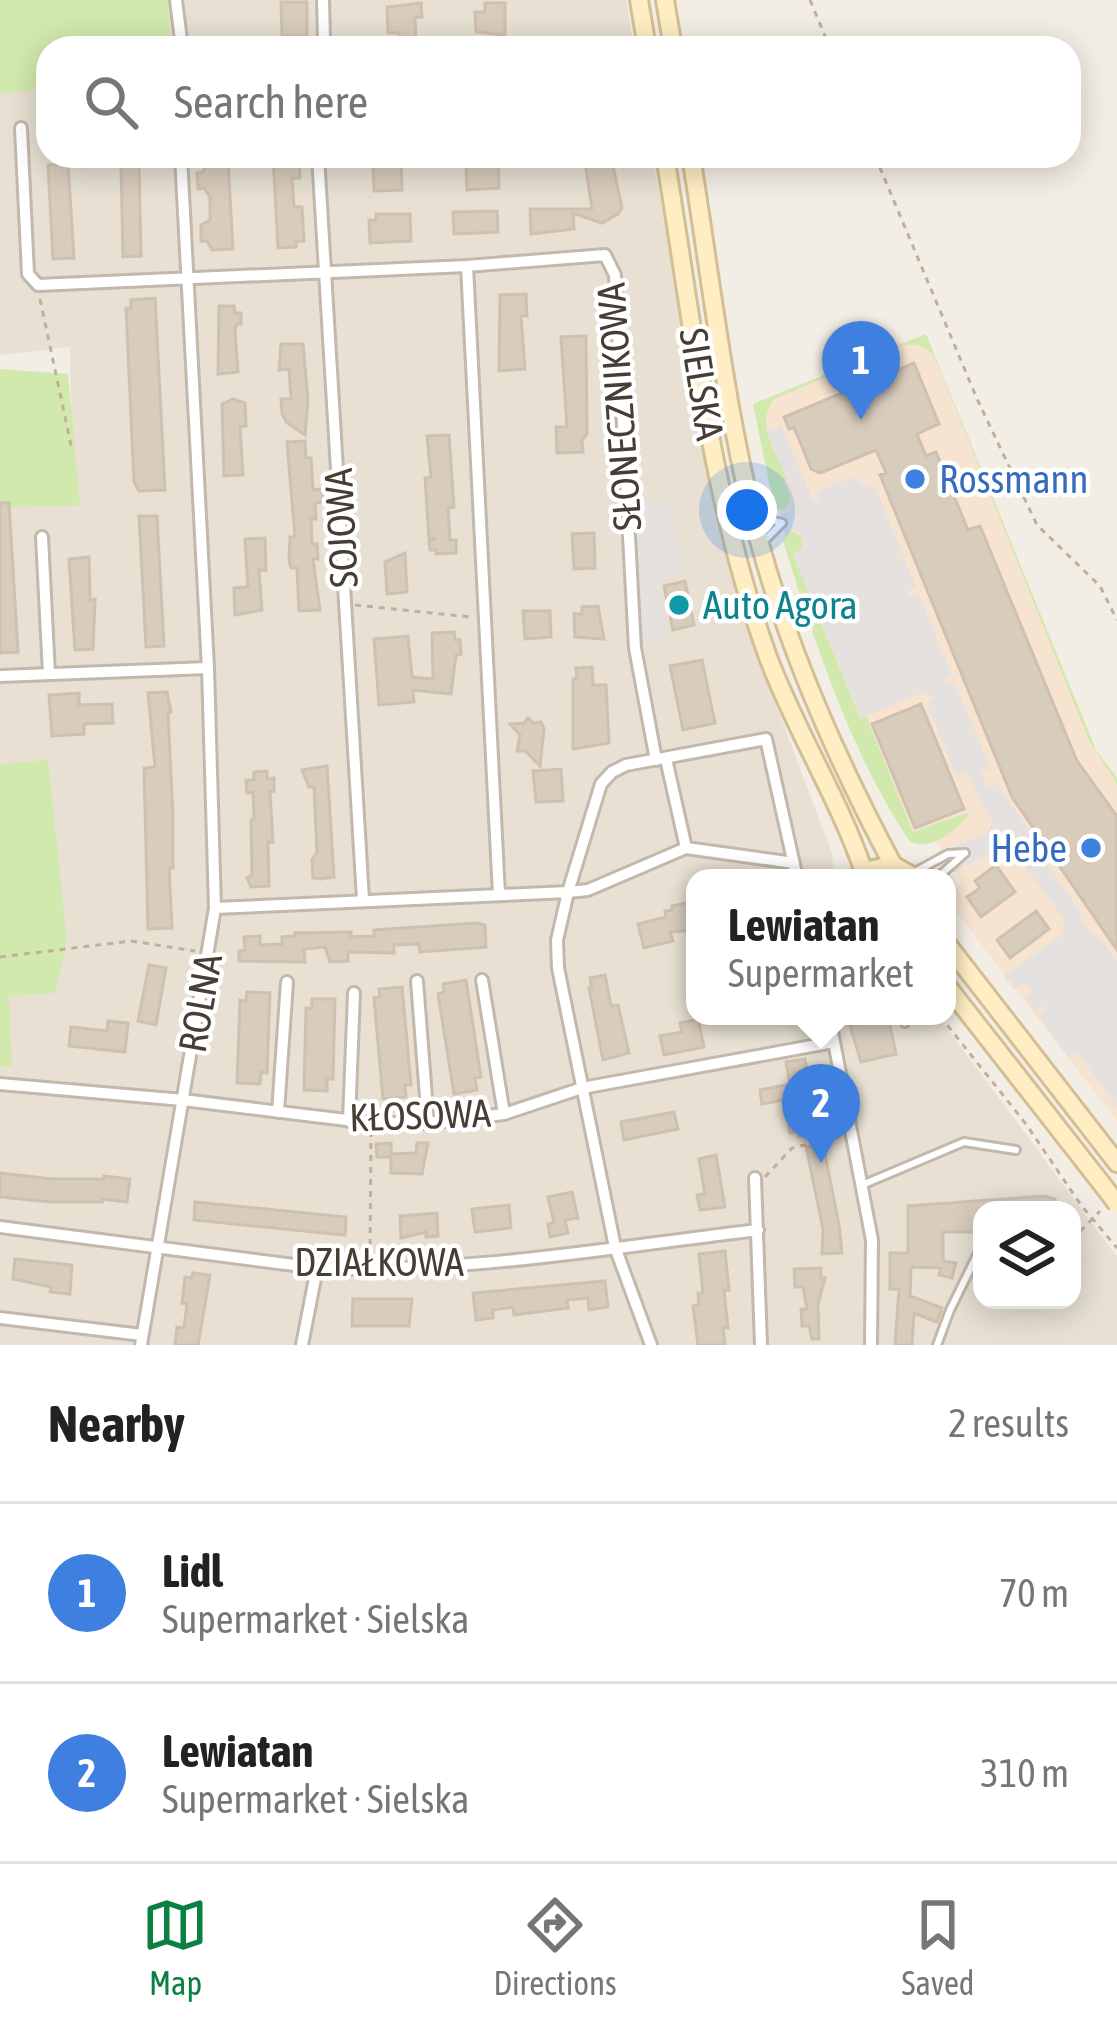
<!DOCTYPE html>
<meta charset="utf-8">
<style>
body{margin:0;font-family:"Asap Condensed",sans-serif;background:#f6f6f6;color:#222}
.controls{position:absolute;right:36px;bottom:36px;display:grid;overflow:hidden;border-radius:24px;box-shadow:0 6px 30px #0003}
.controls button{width:108px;height:108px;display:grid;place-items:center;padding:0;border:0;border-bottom:3px solid #e0e0e0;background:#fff;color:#222;font:60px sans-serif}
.you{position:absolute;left:747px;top:510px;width:42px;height:42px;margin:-30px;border:9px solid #fff;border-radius:50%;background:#1a73e8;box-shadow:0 0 0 18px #1a73e833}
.badge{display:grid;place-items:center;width:78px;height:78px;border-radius:50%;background:#0b8043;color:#fff;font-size:39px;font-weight:700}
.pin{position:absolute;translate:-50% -99px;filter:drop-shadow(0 3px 6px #0008)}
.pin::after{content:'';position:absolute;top:63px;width:42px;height:36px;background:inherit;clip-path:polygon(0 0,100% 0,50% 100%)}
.popup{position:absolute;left:686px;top:869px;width:270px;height:156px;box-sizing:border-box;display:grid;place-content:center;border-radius:24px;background:#fff;filter:drop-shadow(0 3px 9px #0005);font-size:39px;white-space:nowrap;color:#767676}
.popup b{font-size:45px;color:#222}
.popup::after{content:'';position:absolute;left:50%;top:100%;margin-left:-24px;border:24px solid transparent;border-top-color:#fff}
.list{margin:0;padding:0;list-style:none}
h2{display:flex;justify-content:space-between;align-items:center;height:156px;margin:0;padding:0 48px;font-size:51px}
h2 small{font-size:39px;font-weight:400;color:#767676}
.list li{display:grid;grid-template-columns:78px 1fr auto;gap:36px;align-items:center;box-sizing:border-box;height:180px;padding:0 48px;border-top:3px solid #e0e0e0}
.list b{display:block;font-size:45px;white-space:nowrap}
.list p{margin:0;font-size:39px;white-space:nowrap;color:#767676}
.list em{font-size:39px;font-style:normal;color:#767676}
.icon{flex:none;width:66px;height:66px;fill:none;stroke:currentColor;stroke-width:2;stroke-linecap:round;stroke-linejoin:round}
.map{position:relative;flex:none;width:1117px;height:1345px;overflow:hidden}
.search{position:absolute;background:#fff;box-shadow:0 6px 30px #0003;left:36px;right:36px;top:36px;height:132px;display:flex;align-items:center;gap:30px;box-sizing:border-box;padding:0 42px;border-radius:36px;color:#767676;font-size:45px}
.sheet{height:516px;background:#fff}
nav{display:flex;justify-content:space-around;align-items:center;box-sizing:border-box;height:168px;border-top:3px solid #e0e0e0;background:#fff;font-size:33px;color:#767676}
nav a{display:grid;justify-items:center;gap:6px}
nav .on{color:#0b8043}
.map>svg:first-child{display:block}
</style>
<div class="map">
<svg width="1117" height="1345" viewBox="0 0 1117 1345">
<rect width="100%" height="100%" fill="#f3eee5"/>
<path fill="#e7e0d3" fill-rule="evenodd" d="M 160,0 L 626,0 L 634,48 L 163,48 Z
M 48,84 L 48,156 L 652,156 L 745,623 L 832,853 L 834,878 L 695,878 L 695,1016 L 938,1016 L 1117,1257 L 1117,1345 L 0,1345 L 0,495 L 72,484 L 70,347 L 0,355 L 0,86 ZM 982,1210 L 1072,1210 L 1072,1300 L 982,1300 Z"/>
<path fill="#f6e3d0" d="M 926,334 L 1096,750 L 1117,778 L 1117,1121 L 950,904 L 952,892 L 962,884 L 936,841 L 912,843 L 791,557 L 771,478 L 758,402 Z"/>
<path fill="#d1e9ad" d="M 0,0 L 168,0 L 170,48 L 48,48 L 48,89 L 0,93 Z
M 926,334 L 1096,750 L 1117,778 L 1117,784 L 1089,740 L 936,360 C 928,346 917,343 902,345 L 774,399 C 754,424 777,453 788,479 L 784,482 L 791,499 L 786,508 L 775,511 L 753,404 Z
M 0,369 L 68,374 L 80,505 L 0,508 Z
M 790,530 L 802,536 L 802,549 L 793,554 L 860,718 L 866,716 L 913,832 L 970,812 C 958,830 933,851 910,842 C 850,752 815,643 783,541 Z
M 48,760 L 67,942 L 55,993 L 9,996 L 12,1066 L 0,1067 L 0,764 Z"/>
<path fill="#e4e1de" d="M 781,426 L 814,502 L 819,501 L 816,492 L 856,476 L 864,488 L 874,485 L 916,587 L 906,592 L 909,596 L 918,593 L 952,675 L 943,680 L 945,684 L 954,681 L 990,768 L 981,773 L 987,787 L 997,784 L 1038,843 L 1030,849 L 1036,859 L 1044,860 L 1081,912 L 1080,919 L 1091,934 L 1098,936 L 1117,961 L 1117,1107 L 1078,1052 L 1069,1058 L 1038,1015 L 1046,1009 L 1044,1005 L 1035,1011 L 1025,998 L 1032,992 L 1025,983 L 1014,990 L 1010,984 L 1015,978 L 1008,982 L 1004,976 L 1063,934 L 1065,921 L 1012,848 L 1002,847 L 955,872 L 943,852 L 987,833 L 993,823 L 966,771 L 956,774 L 927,704 L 936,698 L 923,692 L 861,718 L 793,553 L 802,549 L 802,536 L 796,530 L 785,532 L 781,515 L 791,509 L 794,497 L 767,432 Z
M 670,502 L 683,575 L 659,581 L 667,637 L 643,638 L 634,504 Z"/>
<path fill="#d8ccbd" stroke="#d0c0ae" stroke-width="3" d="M 281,2 L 307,2 L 307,36 L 282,36 Z
M 421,3 L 422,17 L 415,17 L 416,48 L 400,48 L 399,33 L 388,33 L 387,7 Z
M 485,3 L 505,3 L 505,35 L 476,32 L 475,12 L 485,12 Z
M 273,156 L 299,156 L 300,178 L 292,178 L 294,207 L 302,207 L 304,241 L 296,241 L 296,247 L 278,248 Z
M 584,156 L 611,156 L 622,208 L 618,214 L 602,223 L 573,213 L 574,229 L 531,234 L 530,209 L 592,209 Z
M 498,157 L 499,188 L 467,190 L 466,165 L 480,164 L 480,158 Z
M 401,160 L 402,190 L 374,191 L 373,161 Z
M 228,162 L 233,249 L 212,250 L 207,241 L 201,241 L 201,225 L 210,220 L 210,197 L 204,188 L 198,189 L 197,173 L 203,172 L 207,163 Z
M 68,164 L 74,258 L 53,259 L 48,165 Z
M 139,164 L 141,256 L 123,257 L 121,165 Z
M 497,211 L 498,232 L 454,234 L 453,212 Z
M 376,214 L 410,214 L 411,241 L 370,243 L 369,220 L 376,220 Z
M 526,294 L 527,316 L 521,316 L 525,369 L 499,371 L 500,295 Z
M 155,298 L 165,490 L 139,491 L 134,482 L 126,308 L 131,308 L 131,300 Z
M 219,306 L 234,306 L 235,313 L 241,313 L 241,324 L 237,324 L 235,330 L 238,372 L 218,374 Z
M 586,336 L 587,434 L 582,440 L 583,452 L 557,453 L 556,427 L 567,427 L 561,337 Z
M 281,344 L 303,344 L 308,401 L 305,435 L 286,422 L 282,413 L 281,399 L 291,399 L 289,369 L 279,370 Z
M 914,363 L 939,424 L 917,434 L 926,456 L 936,452 L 968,530 L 980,526 L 1077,761 L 1117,816 L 1117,950 L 1012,797 L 880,475 L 886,473 L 876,450 L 820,473 L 811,469 L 794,427 L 789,429 L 784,417 Z
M 233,399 L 245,403 L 246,426 L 240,427 L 243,475 L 224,476 L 222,404 Z
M 449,435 L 454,507 L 448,508 L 450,540 L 456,540 L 456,553 L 436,554 L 436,550 L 430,550 L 429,541 L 436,538 L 429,539 L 425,478 L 431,477 L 427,436 Z
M 305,441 L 306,458 L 311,458 L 313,490 L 322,489 L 323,502 L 315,503 L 316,519 L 311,519 L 312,544 L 317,544 L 318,559 L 313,559 L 320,610 L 299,611 L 297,568 L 291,568 L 289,560 L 290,537 L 295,537 L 287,442 Z
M 0,503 L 9,503 L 18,652 L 0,653 Z
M 139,516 L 157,516 L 164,646 L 146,647 Z
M 594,533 L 595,568 L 574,569 L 572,534 Z
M 265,538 L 266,570 L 259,570 L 262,610 L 235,615 L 234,588 L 248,587 L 245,539 Z
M 405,553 L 407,592 L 387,594 L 385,562 Z
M 89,557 L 90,600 L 95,599 L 93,649 L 75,650 L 69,559 Z
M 685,581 L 694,625 L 673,630 L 664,586 Z
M 598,606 L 604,639 L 575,637 L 574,614 L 582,614 L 582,607 Z
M 523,611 L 550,611 L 551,637 L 525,639 Z
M 454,632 L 455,640 L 460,640 L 461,654 L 456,655 L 451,694 L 413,690 L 414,702 L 379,705 L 374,639 L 408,636 L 412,677 L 433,679 L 432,633 Z
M 702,660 L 715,723 L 683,730 L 670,666 Z
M 592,667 L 593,685 L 606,685 L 609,743 L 573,749 L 573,679 L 577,678 L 576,668 Z
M 167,692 L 171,712 L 168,713 L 173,817 L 173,868 L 169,868 L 172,928 L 148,929 L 144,768 L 155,767 L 148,693 Z
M 79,693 L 79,705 L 112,704 L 113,723 L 84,724 L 84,734 L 52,736 L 49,695 Z
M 921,704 L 964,809 L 915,828 L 872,724 Z
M 528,718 L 533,723 L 541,722 L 544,729 L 540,766 L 525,751 L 517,751 L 520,735 L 510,724 L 524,723 Z
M 327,766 L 334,877 L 321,879 L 313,878 L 312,860 L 317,852 L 314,787 L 309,787 L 302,770 Z
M 561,769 L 563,801 L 536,802 L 533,771 Z
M 267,771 L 267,779 L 274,778 L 274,791 L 270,792 L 273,842 L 268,842 L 269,886 L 251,887 L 247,878 L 252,875 L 251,820 L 254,819 L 253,792 L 247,793 L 246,780 L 254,780 L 254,772 Z
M 996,865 L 1015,892 L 981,917 L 967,897 L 980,888 L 975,881 Z
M 695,901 L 695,930 L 670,932 L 673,941 L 644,948 L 638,924 L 666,917 L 665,911 L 672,910 L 672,906 Z
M 1036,911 L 1049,929 L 1010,958 L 997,940 Z
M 476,923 L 485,925 L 486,947 L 420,952 L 419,944 L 394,945 L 394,953 L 348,952 L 348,961 L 330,962 L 325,947 L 304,949 L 305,962 L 239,961 L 239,951 L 245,950 L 244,937 L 260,936 L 260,945 L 282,944 L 282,937 L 295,936 L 295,933 L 351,932 L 351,937 L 374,936 L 374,930 Z
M 149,965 L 166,968 L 156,1025 L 138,1021 Z
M 605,975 L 611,1006 L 618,1005 L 629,1053 L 603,1060 L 589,988 L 592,988 L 590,978 Z
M 466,980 L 481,1077 L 475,1078 L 477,1090 L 454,1094 L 438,994 L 444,992 L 443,984 Z
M 402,987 L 411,1085 L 405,1085 L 406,1097 L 383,1099 L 374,998 L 380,997 L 379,989 Z
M 247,992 L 270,993 L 267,1073 L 261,1072 L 260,1084 L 237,1083 L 240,1000 L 246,1001 Z
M 312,999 L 335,999 L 333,1079 L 327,1079 L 327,1091 L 304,1090 L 306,1008 L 312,1008 Z
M 847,1016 L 888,1016 L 896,1054 L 861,1062 Z
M 698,1019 L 704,1047 L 664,1055 L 660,1036 L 682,1032 L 680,1023 Z
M 108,1021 L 128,1023 L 125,1052 L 69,1046 L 71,1027 L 107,1031 Z
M 805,1059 L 810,1086 L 804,1087 L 810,1134 L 799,1136 L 798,1131 L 790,1133 L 784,1100 L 762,1104 L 760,1090 L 790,1084 L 786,1062 Z
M 674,1112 L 678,1129 L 624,1140 L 621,1122 Z
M 391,1143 L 391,1154 L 416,1153 L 417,1143 L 428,1143 L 422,1174 L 391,1173 L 391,1157 L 377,1157 L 376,1144 Z
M 823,1144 L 839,1225 L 842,1253 L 822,1254 L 823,1229 L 806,1147 Z
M 716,1155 L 725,1207 L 700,1210 L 697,1195 L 705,1194 L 699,1159 Z
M 0,1173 L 53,1179 L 104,1179 L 104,1176 L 130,1179 L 127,1202 L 102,1199 L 102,1202 L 51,1202 L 0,1197 Z
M 572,1192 L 578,1218 L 565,1220 L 568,1233 L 550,1237 L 548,1224 L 554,1223 L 548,1197 Z
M 1044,1196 L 1055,1199 L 1056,1210 L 982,1210 L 980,1232 L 943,1232 L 943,1261 L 956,1263 L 952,1278 L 939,1275 L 941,1268 L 911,1267 L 910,1296 L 942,1308 L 937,1322 L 914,1313 L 912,1345 L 895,1345 L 899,1289 L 890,1289 L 890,1253 L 908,1253 L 908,1206 Z
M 195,1202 L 346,1217 L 345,1235 L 194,1220 Z
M 509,1205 L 511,1228 L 475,1232 L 472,1209 Z
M 437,1213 L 438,1236 L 426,1237 L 426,1232 L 401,1238 L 400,1216 Z
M 725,1251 L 729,1290 L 724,1290 L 728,1328 L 723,1328 L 725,1345 L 698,1345 L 693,1306 L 699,1305 L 698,1293 L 703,1293 L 699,1254 Z
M 15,1259 L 72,1265 L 70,1294 L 50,1292 L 51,1287 L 13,1279 Z
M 821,1268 L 821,1278 L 825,1278 L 818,1304 L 819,1339 L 812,1339 L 809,1326 L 802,1326 L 801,1309 L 807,1309 L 803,1287 L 795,1287 L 794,1269 Z
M 193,1273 L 210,1275 L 198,1345 L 175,1345 L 177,1327 L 184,1328 L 187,1304 L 182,1303 L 185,1277 L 192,1278 Z
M 605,1281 L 608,1307 L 589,1310 L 588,1298 L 567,1300 L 568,1308 L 514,1315 L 513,1307 L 493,1310 L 493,1318 L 476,1320 L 473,1293 Z
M 353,1299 L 412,1299 L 409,1326 L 352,1326 Z"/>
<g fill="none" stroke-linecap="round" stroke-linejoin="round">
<defs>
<path id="service" d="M 757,517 L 782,523
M 763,542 L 782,523
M 913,873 L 948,854 L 965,853
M 937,878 L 965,853
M 903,1016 L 905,1023
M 862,1185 L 964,1142 L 1016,1150
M 937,1345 L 950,1310 L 981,1247"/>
<path id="minor" d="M 176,0 L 182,48
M 321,48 L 324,39 L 323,0
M 21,128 L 28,274 L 38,285 L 467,266 L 605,255 L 615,275 L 635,648 L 656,760
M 318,156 L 363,899
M 467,266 L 499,895
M 42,537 L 49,674
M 0,676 L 208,668
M 666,759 L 686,848
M 215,908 L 568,892 L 601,784 L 612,772 L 626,765 L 766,739 L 797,878
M 482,980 L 504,1114
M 417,981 L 428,1123
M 829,1016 L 872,1240 L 871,1345
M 0,1084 L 183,1100 L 371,1123 L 428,1123 L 504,1114 L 582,1088 L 834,1042
M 278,1112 L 287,982
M 349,1121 L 354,993
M 755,1178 L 761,1345
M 0,1227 L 317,1268 C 464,1274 613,1247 758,1230
M 0,1318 L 142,1335
M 141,1345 L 215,908 L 208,668 L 181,156
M 302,1345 L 317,1268
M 651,1345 L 615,1247 L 558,968 L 557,940 L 568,892 L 588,890 L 686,848 L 794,863"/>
<path id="secondary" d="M 639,0 L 647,48
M 665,0 L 673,48
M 665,156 C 693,324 710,497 768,657 C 796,732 840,800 865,875
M 691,156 C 712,285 726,418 760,544 C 791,657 838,762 893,865
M 862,878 L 873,869 L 893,865 L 916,878
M 947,944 L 1117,1163
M 947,986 L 1105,1188"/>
</defs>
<use href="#service" stroke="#c2b8ab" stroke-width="12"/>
<use href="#minor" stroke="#c2b8ab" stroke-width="16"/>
<use href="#secondary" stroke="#d4bf94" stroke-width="22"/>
<path stroke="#c1b099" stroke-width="3" stroke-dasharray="6 6" stroke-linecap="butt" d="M 810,0 L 830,48
M 875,156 L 978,401 L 1037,525 L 1100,586 L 1117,620
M 40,299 L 72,450
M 355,605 L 471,617
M 0,957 L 131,941 L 195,951
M 940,1016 L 1026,1124 L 1081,1205 L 1117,1248
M 765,1177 L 792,1148 L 838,1137
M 1072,1240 L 1100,1211
M 370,1257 L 371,1134"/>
<use href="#service" stroke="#fff" stroke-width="6"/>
<use href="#minor" stroke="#fff" stroke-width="10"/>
<use href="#secondary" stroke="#ffedc3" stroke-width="16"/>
<defs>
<path id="secondary-bridge" d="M 1105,1188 L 1117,1204"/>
</defs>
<use href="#secondary-bridge" stroke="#d4bf94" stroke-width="22" stroke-linecap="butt"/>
<use href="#secondary-bridge" stroke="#ffedc3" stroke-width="16"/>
</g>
<g fill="#3f7fe0" stroke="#fff" stroke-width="4.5">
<circle cx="915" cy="479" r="12"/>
<circle cx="1091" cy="848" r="12"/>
</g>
<circle fill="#0f9aa8" stroke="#fff" stroke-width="4.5" cx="679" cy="605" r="12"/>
<g text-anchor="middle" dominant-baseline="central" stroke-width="9" stroke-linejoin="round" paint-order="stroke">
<g font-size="39" fill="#463e35" stroke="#fff">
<text transform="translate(702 384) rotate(81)">SIELSKA</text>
<text transform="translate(619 407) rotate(-94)">SŁONECZNIKOWA</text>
<text transform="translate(341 528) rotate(-93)">SOJOWA</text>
<text transform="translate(200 1003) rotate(-80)">ROLNA</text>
<text transform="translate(420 1115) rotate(-2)">KŁOSOWA</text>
<text x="379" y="1262">DZIAŁKOWA</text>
</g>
<g font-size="39" fill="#366cbe" stroke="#fff" text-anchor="start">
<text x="939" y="479">Rossmann</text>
<text x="1067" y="848" text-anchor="end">Hebe</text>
</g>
<g font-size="39" fill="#0d838f" stroke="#fff" text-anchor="start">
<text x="703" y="605">Auto Agora</text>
</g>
</g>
</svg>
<div class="controls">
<button><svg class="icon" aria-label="layers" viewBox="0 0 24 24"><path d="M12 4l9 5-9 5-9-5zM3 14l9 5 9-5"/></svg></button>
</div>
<div class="you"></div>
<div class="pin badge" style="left:861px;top:420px;background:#3f7fe0">1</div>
<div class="pin badge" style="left:821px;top:1163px;background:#3f7fe0">2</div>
<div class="popup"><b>Lewiatan</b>Supermarket</div>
<div class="search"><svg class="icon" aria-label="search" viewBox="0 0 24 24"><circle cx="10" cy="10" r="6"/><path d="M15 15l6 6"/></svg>Search here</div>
</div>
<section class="sheet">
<h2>Nearby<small>2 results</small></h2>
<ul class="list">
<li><span class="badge" style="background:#3f7fe0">1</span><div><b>Lidl</b><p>Supermarket · Sielska</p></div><em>70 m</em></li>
<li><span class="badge" style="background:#3f7fe0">2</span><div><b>Lewiatan</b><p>Supermarket · Sielska</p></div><em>310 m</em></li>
</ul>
</section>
<nav>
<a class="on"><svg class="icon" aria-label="map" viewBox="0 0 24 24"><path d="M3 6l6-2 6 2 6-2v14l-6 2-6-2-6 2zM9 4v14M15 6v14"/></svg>Map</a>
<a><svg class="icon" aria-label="directions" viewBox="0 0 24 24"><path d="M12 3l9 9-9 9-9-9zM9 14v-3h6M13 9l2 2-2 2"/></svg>Directions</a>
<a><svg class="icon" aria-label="saved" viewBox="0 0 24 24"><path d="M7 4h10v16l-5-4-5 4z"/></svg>Saved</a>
</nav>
